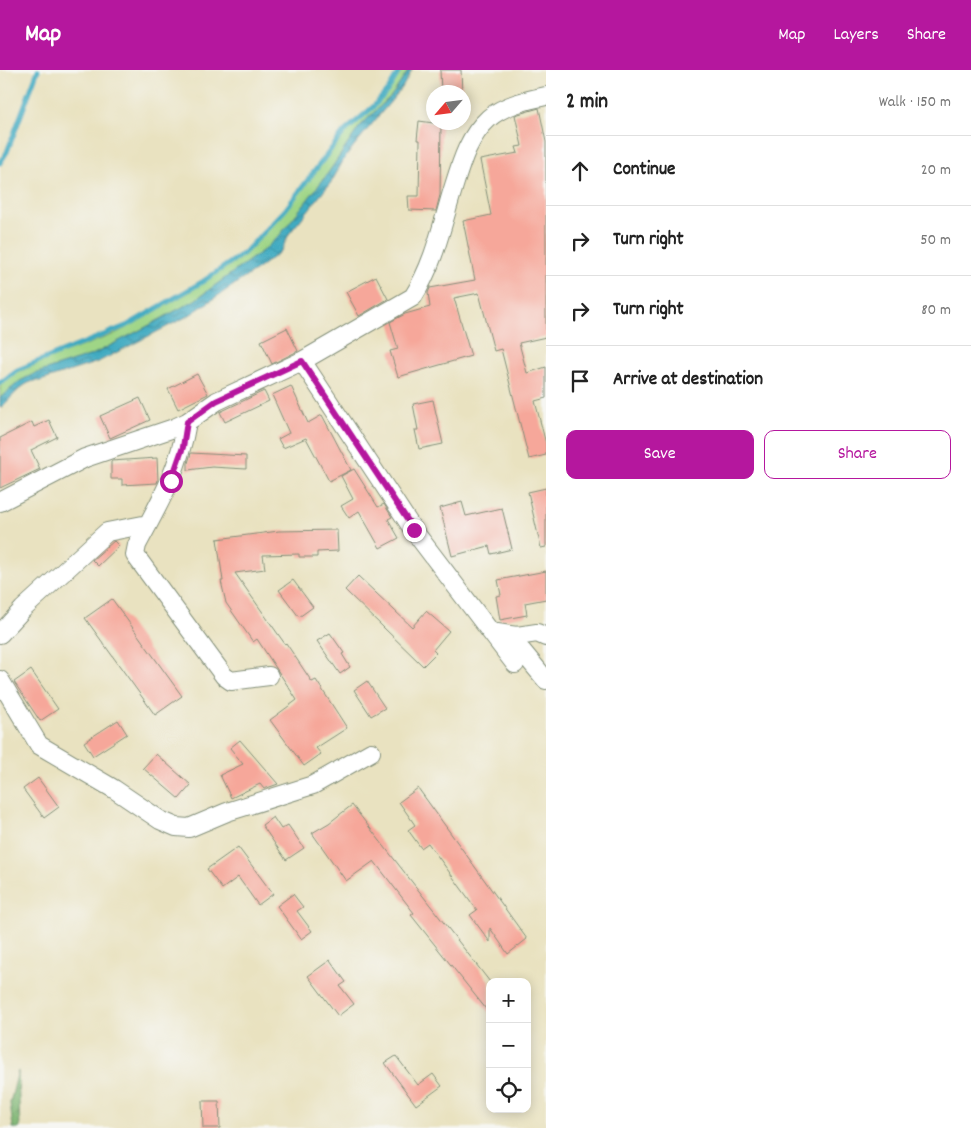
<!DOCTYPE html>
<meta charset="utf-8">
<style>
body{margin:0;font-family:Dekko,sans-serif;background:#f2f2f2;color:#222}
.controls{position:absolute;right:15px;bottom:15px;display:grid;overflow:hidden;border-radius:10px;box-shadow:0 2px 12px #0003}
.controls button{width:45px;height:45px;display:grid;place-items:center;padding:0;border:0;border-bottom:1px solid #e0e0e0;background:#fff;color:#222;font:25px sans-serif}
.compass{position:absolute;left:426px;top:15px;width:45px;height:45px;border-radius:50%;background:#fff;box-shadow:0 2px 12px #0003;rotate:242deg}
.stop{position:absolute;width:15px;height:15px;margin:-11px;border:4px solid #b5179e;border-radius:50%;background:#fff}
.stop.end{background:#b5179e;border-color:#fff;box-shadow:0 1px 5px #0008}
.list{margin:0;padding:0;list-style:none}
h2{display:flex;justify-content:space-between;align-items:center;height:65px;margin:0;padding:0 20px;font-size:21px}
h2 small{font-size:16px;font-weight:400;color:#767676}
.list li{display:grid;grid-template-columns:32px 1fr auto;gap:15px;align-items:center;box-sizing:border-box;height:70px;padding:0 20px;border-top:1px solid #e0e0e0}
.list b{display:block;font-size:19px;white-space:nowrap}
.list em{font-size:16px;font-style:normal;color:#767676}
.actions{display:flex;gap:10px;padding:15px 20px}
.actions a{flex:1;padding:11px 0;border:1px solid #b5179e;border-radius:10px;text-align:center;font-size:18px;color:#b5179e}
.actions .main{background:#b5179e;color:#fff}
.icon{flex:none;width:28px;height:28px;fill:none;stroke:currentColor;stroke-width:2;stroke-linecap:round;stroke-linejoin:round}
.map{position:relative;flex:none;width:546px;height:1058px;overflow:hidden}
header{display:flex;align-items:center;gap:30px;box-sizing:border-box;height:70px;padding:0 25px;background:#b5179e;color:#fff}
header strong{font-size:24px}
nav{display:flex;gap:28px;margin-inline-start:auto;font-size:18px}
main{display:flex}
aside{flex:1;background:#fff}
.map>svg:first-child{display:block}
</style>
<header>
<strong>Map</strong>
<nav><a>Map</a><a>Layers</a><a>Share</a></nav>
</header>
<main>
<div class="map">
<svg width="546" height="1058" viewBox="0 0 546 1058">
<defs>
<pattern id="forest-firs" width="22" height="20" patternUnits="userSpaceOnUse" patternTransform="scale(1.25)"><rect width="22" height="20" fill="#7fb673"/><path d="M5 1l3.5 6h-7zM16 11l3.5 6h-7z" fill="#67955f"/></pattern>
<pattern id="water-waves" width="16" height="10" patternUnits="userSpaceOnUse" patternTransform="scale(1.25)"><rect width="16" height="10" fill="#41aac1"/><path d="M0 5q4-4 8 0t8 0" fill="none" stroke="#368c9e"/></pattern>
</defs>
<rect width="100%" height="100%" fill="#f6f6f2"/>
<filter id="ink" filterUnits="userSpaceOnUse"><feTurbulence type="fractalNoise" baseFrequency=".02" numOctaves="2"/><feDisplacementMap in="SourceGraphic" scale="10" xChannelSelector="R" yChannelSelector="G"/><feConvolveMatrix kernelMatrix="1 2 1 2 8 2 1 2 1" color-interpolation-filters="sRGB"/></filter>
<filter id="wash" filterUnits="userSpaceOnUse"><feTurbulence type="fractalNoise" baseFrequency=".0096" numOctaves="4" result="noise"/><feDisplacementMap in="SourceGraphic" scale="20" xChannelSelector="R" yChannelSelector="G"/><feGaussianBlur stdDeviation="1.12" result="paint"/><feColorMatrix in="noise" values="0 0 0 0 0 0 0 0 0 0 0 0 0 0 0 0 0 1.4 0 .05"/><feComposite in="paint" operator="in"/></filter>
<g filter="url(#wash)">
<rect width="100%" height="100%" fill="#e9e2c0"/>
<path fill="#9fd586" stroke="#5f895d" d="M 402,0 L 409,0 L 392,25 L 360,56 L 326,106 L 280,165 L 265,179 L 195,230 L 148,256 L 92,285 L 34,304 L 20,311 L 0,328 L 0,315 L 18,302 L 61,284 L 112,265 L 130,256 L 191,221 L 245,185 L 286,141 L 345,64 L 359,49 L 379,33 Z"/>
<path fill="url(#forest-firs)" stroke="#4f7a54" d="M 18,1001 L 20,1058 L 13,1058 L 10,1033 Z"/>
<path fill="url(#water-waves)" stroke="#30747a" d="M 409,0 L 412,0 L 402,18 L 353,77 L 343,91 L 332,111 L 289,164 L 281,181 L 259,198 L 188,246 L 98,292 L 40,311 C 23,309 12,329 0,338 L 0,328 L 20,311 L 34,304 L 92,285 L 148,256 L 195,230 L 265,179 L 280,165 L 326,106 L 360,56 L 392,25 Z"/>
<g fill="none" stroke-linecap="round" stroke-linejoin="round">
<path stroke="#41aac1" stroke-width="5" d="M 0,93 L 7,82 L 38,0
M 0,313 L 17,300 L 128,255 L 202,212 L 244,183 L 285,140 L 344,62 L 373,37 L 388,20 L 400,0"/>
</g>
<g id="blocks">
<path fill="#f6a79a" d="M 440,0 L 461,0 L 462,22 L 441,22 Z
M 539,38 L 546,72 L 546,267 L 519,273 L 527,303 L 546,297 L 546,328 L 535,331 L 546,374 L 546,385 L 529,389 L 501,279 L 494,281 L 479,223 L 454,228 L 471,286 L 398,307 L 390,281 L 398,279 L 390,252 L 405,244 L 430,237 L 428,223 L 430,218 L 475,210 L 463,151 L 491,145 L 480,90 L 518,83 L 516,77 L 522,76 L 515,45 Z
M 419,51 L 441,54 L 440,125 L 436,141 L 409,140 L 408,126 L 419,126 L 420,70 L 417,70 Z
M 376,206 L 388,229 L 359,246 L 346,222 Z
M 287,258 L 298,281 L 272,294 L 261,271 Z
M 197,304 L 208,324 L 178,339 L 168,319 Z
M 291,316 L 308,353 L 322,345 L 351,400 L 329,411 L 306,368 L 283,378 L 278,369 L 289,363 L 272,325 Z
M 264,321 L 269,331 L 225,352 L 220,342 Z
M 140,328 L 150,350 L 110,368 L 100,346 Z
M 433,330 L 443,374 L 419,379 L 415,360 L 418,360 L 413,334 Z
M 49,350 L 57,367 L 31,380 L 40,399 L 0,418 L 0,368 L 32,352 L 34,357 Z
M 191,383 L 246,386 L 246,399 L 212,397 L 188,400 L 188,393 Z
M 157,388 L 158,410 L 157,413 L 122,415 L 122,409 L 111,409 L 111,391 Z
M 354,399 L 378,437 L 384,434 L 392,447 L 388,449 L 399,468 L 380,478 L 359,441 L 349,448 L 341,436 L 353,429 L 341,406 Z
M 546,418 L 546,477 L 541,478 L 528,422 Z
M 462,432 L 466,446 L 502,438 L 512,479 L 491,484 L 489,476 L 452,486 L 440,438 Z
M 337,460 L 338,481 L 317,482 L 317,487 L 299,487 L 299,484 L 263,485 L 265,499 L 235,503 L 285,574 L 286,573 L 312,612 L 316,610 L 347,658 L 316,678 L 321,684 L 304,696 L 270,650 L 297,630 L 257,569 L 253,572 L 226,533 L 221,511 L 223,511 L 217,469 L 279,461 Z
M 114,471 L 119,476 L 98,496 L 92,490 Z
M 546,501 L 546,529 L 525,533 L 527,545 L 500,550 L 496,526 L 501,525 L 498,510 Z
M 358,506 L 412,557 L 426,541 L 449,561 L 433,580 L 436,583 L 423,596 L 345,520 Z
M 293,510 L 313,537 L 299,547 L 279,520 Z
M 112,529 L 182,626 L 155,645 L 85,548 Z
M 330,563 L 344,583 L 342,584 L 350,597 L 340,604 L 317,571 Z
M 31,600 L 58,639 L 40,651 L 14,612 Z
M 367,611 L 385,638 L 371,646 L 354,620 Z
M 118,650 L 127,664 L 93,686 L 84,672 Z
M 240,670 L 278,714 L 264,719 L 260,714 L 231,728 L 220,705 L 243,694 L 230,678 Z
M 156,684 L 191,715 L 179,729 L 143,698 Z
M 38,708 L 59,737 L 44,748 L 23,719 Z
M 418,718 L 527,869 L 508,884 L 490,858 L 490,872 L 470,845 L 477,840 L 428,773 L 421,778 L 408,760 L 415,755 L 399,732 Z
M 352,735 L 490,912 L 490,944 L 411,845 L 414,843 L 374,791 L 346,811 L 312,763 L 329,753 Z
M 273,747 L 281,759 L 288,755 L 304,778 L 286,790 L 262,755 Z
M 238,777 L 273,824 L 258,835 L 238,807 L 222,819 L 207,799 Z
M 293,824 L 303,837 L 297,841 L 312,861 L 301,869 L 277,836 Z
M 330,890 L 346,912 L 340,916 L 354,934 L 338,946 L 308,906 Z
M 396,986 L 418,1015 L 433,1004 L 442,1016 L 416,1035 L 385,993 Z
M 202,1031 L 219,1031 L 220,1058 L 203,1058 Z"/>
</g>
</g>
<g filter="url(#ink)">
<use href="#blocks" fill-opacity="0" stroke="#84907a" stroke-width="1"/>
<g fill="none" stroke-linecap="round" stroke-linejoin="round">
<defs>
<path id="minor" d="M 302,291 L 414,461 L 515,594
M 187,352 C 179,400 160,432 137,475 L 135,485 L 224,606 L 231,611 L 269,606
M 0,432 L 85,388 L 174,358 L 187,352 L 217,331 L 302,291 L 413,227 C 434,194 442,155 453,119 C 461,93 468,67 489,48 C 504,35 527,30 546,26
M 497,563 L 517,566 L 537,563 L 546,567
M 0,564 L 23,539 L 107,462 L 148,454
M 500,568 L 522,581 L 546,610
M 0,610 L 39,675 L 114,719 L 160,750 L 176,757 L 189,758 L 227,742 L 313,715 L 371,682"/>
</defs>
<use href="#minor" stroke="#84907a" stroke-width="20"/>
<use href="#minor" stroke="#fff" stroke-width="18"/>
</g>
</g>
<g fill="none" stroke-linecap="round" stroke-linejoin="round" filter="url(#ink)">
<path stroke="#b5179e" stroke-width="6" d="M 171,411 L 183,377 L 187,352 L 216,331 L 302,291 L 414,460"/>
</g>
</svg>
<div class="controls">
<button>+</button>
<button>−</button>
<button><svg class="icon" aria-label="locate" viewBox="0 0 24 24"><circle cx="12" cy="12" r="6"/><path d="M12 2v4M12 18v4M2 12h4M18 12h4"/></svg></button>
</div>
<svg class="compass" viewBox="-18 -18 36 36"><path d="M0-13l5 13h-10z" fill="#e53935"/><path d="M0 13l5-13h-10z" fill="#767676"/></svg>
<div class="stop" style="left:171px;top:411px"></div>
<div class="stop end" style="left:414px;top:460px"></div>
</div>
<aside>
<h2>2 min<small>Walk · 150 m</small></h2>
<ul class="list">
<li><svg class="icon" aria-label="ahead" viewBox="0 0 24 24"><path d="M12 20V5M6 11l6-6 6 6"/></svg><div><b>Continue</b></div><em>20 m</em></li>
<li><svg class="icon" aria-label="right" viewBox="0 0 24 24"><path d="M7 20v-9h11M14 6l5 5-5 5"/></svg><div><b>Turn right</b></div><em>50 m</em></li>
<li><svg class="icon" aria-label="right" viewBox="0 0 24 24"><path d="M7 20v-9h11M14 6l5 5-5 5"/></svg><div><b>Turn right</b></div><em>80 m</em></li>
<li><svg class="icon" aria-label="arrive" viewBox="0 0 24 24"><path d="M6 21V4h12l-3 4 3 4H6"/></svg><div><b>Arrive at destination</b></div></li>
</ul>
<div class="actions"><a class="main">Save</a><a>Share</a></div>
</aside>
</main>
